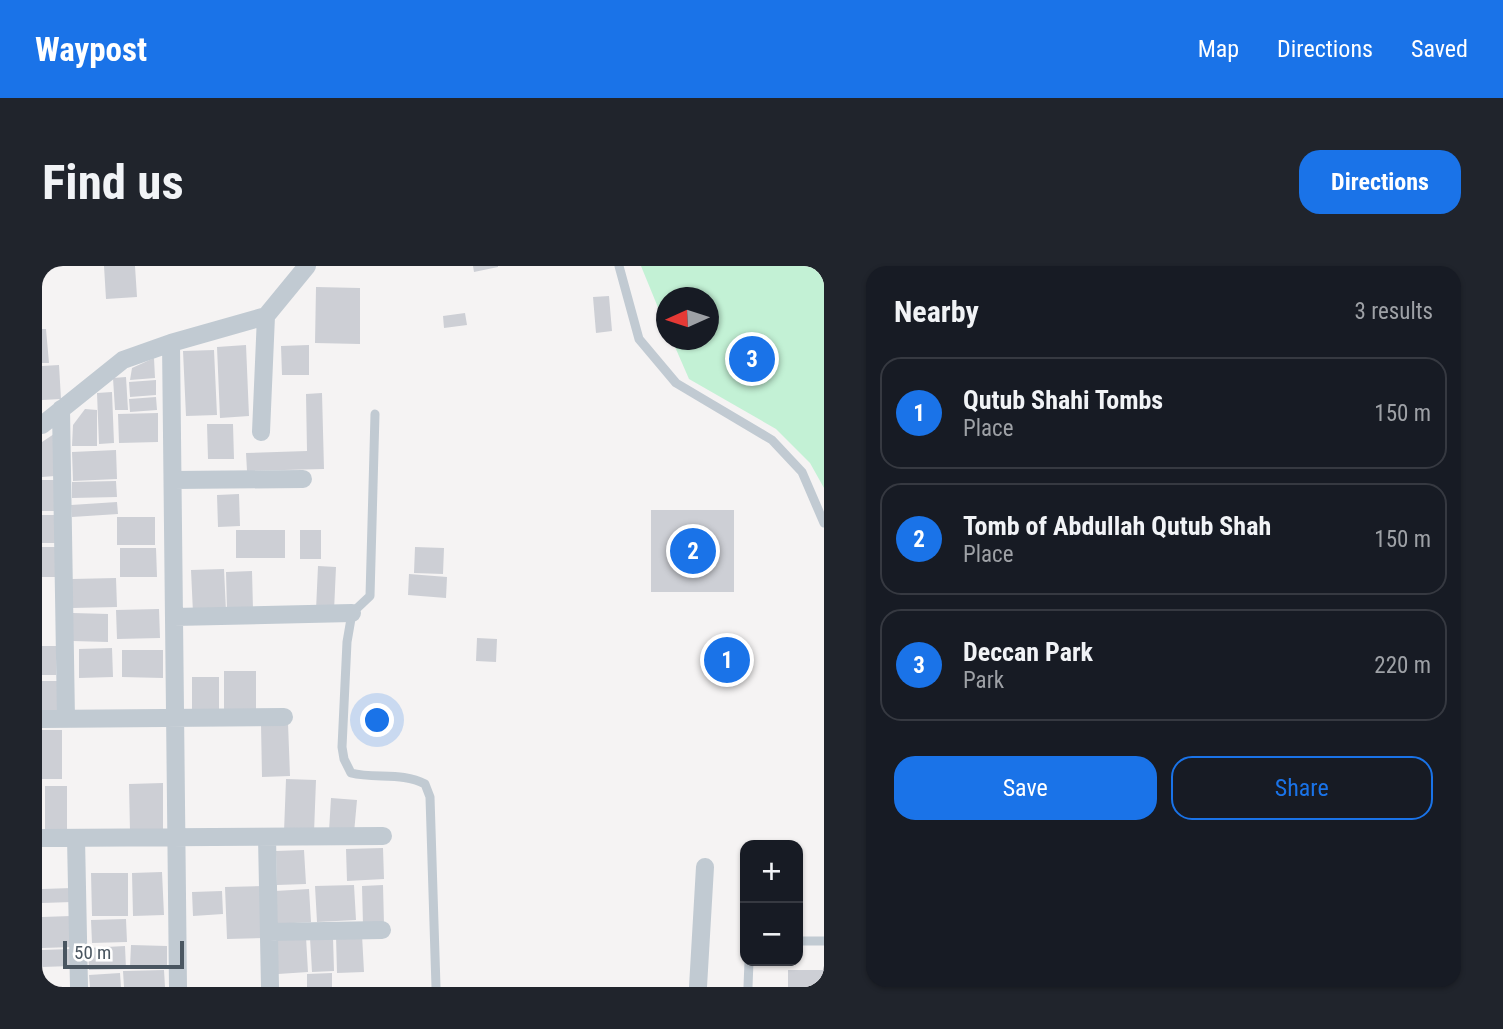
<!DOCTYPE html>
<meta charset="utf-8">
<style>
body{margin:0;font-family:"Roboto Condensed",sans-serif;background:#20242c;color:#f1f3f6}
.controls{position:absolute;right:21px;bottom:21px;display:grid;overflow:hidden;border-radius:14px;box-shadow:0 2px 5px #0004}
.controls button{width:63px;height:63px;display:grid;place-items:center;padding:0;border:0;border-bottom:2px solid #363941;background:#171b24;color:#f1f3f6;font:35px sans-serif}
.compass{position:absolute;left:614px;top:21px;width:63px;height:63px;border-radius:50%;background:#171b24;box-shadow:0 2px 5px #0004;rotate:267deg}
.scale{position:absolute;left:21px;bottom:18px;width:121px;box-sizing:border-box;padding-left:7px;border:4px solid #4a5661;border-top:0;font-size:19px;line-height:24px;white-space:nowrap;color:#4a5661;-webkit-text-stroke:5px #fff;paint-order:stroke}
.you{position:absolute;left:336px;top:455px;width:24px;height:24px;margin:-18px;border:5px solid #fff;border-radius:50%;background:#1a73e8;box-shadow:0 0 0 10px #1a73e833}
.badge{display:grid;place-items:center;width:46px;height:46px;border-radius:50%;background:#1a73e8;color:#fff;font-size:23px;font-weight:700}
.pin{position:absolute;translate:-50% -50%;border:4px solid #fff;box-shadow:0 2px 7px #0006}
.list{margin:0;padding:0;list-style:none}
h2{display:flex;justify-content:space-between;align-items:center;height:91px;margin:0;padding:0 28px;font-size:30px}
h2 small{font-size:23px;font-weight:400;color:#9ea1a6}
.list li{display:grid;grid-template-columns:46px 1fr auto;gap:21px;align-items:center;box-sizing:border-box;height:112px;margin:0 14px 14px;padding:0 14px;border:2px solid #363941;border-radius:21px}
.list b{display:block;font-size:26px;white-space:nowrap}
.list p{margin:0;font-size:23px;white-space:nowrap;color:#9ea1a6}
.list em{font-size:23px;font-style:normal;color:#9ea1a6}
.actions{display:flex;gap:14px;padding:21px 28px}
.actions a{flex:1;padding:16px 0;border:2px solid #1a73e8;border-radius:21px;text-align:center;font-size:24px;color:#1a73e8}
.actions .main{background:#1a73e8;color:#fff}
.map{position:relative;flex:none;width:782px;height:721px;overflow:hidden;border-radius:21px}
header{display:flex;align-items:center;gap:42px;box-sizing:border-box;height:98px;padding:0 35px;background:#1a73e8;color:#fff}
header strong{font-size:33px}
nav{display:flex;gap:38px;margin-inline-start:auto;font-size:24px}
.intro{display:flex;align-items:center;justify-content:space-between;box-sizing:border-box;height:168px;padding:0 42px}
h1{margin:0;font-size:49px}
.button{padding:18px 32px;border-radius:21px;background:#1a73e8;color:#fff;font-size:24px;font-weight:700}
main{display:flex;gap:42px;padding:0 42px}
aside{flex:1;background:#171b24;border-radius:21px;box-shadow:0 2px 5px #0004}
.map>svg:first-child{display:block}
</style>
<header>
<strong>Waypost</strong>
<nav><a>Map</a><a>Directions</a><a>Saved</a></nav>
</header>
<div class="intro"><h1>Find us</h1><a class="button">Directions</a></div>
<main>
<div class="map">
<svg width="782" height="721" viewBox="0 0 782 721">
<rect width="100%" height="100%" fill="#f5f3f3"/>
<path fill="#c3f1d5" d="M 599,0 L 782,0 L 782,222 L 768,197 L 734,163 L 647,113 L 630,74 L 666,74 L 666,32 L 624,32 L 624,61 Z"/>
<path fill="#cdcfd5" d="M 62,0 L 93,0 L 95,31 L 64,33 Z
M 431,0 L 456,0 L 456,1 L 432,6 Z
M 274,21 L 318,22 L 318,78 L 273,77 Z
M 567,30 L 570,65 L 554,67 L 551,31 Z
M 423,47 L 425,59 L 402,62 L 401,50 Z
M 0,63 L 4,63 L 7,97 L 0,97 Z
M 204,79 L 207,150 L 178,152 L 175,81 Z
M 267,79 L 267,109 L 240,109 L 239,80 Z
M 172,84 L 175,149 L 144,150 L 141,85 Z
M 112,92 L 113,112 L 88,114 L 90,102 Z
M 17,99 L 19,133 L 0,134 L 0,100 Z
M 84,111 L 86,144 L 73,144 L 71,112 Z
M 114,114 L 114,129 L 88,131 L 87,116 Z
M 70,126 L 72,177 L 57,178 L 55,127 Z
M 280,127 L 282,203 L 205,205 L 204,187 L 265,185 L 264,128 Z
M 114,131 L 115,144 L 88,146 L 87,133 Z
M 43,143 L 55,144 L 55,180 L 30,180 L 31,159 Z
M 116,147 L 116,176 L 77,177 L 76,148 Z
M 165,158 L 191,158 L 192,193 L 166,193 Z
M 12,168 L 13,210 L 0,211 L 0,176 Z
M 74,184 L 75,213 L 31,215 L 30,186 Z
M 0,214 L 16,214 L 16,245 L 0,245 Z
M 74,215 L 75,231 L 30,232 L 30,216 Z
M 197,228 L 198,260 L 176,261 L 175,229 Z
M 75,236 L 76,248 L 30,251 L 29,239 Z
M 609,244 L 692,244 L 692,326 L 609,326 Z
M 0,249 L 13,249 L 13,277 L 0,277 Z
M 75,251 L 113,251 L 113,279 L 75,279 Z
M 194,264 L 243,264 L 243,292 L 194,292 Z
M 258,264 L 279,264 L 279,293 L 258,293 Z
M 0,281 L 14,281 L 14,311 L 0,311 Z
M 373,281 L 402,282 L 401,308 L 372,307 Z
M 78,282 L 114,282 L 115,311 L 78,311 Z
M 276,300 L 294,301 L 292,345 L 274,344 Z
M 182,303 L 184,345 L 151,347 L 149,304 Z
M 210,305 L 211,344 L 185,345 L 184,306 Z
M 367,308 L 405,311 L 404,332 L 366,329 Z
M 74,312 L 75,341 L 30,342 L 30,313 Z
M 117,343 L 118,372 L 75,373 L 74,344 Z
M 31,347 L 66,348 L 66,376 L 31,375 Z
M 435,372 L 455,373 L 454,396 L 434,395 Z
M 0,380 L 14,380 L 14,409 L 0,409 Z
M 70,382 L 71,411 L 37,412 L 37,383 Z
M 80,384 L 121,384 L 121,412 L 80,411 Z
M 182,405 L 214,405 L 214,448 L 182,448 Z
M 150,411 L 177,411 L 177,449 L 150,449 Z
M 0,415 L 17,415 L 17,452 L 0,451 Z
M 246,457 L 248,510 L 220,511 L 219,458 Z
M 0,464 L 20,464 L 20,513 L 0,513 Z
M 244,513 L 274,514 L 272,567 L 242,566 Z
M 121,517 L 121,565 L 88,566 L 87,518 Z
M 3,520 L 25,520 L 25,565 L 3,565 Z
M 289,532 L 315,534 L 312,567 L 287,565 Z
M 341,582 L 342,613 L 305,615 L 304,583 Z
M 262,584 L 264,618 L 235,619 L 234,585 Z
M 120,606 L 122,649 L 91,650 L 90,607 Z
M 49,607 L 86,607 L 86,650 L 50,650 Z
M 312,619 L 314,654 L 275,656 L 273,620 Z
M 341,619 L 342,658 L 321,659 L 320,620 Z
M 221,620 L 223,672 L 185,673 L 183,621 Z
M 30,622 L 30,636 L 0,637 L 0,623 Z
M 267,623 L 269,656 L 234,658 L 233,625 Z
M 180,625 L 181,648 L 151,650 L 150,626 Z
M 29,650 L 31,681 L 0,682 L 0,651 Z
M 84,653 L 85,676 L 50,677 L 49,654 Z
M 320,669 L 322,706 L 295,707 L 294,670 Z
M 264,671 L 266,706 L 236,708 L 234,672 Z
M 291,671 L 292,705 L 270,706 L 268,672 Z
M 89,679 L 125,680 L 125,701 L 88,701 Z
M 83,680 L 84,703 L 47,704 L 46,682 Z
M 28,683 L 29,700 L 0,701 L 0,684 Z
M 122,704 L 123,721 L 82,721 L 81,705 Z
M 746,704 L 782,704 L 782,721 L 746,721 Z
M 78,707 L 79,721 L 48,721 L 47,709 Z
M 290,707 L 290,721 L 265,721 L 265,708 Z"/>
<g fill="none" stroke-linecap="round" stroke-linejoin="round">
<path stroke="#c1cad2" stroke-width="9" d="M 577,0 L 597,73 L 634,117 L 730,174 L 760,206 L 782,257
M 333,148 L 328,330 L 310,347 L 305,376 L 300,481 L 302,493 L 309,507 C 333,513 361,506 383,518 L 388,531 L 394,721
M 756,675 L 782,675
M 706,721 L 707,695"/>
<path stroke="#c1cad2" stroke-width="18" d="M 129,77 L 136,721
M 19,143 L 24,453
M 0,159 L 81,94 L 129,77 L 224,50 L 265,0
M 219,166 L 224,50
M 131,214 L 261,213
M 132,351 L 310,347
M 0,453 L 242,451
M 225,571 L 228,721
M 0,572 L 341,570
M 34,572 L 37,721
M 227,666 L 340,664
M 656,721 L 663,601"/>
</g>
</svg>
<div class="controls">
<button>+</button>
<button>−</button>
</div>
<svg class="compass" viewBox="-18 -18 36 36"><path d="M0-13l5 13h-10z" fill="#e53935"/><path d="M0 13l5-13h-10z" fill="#9ea1a6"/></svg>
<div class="scale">50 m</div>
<div class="you"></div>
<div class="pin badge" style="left:685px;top:394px">1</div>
<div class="pin badge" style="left:651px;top:285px">2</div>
<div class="pin badge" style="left:710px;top:93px">3</div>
</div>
<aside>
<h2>Nearby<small>3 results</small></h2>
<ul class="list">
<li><span class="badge">1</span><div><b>Qutub Shahi Tombs</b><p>Place</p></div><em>150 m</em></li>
<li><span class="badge">2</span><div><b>Tomb of Abdullah Qutub Shah</b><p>Place</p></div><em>150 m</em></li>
<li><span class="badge">3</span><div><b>Deccan Park</b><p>Park</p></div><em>220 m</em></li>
</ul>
<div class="actions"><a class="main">Save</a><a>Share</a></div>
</aside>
</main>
